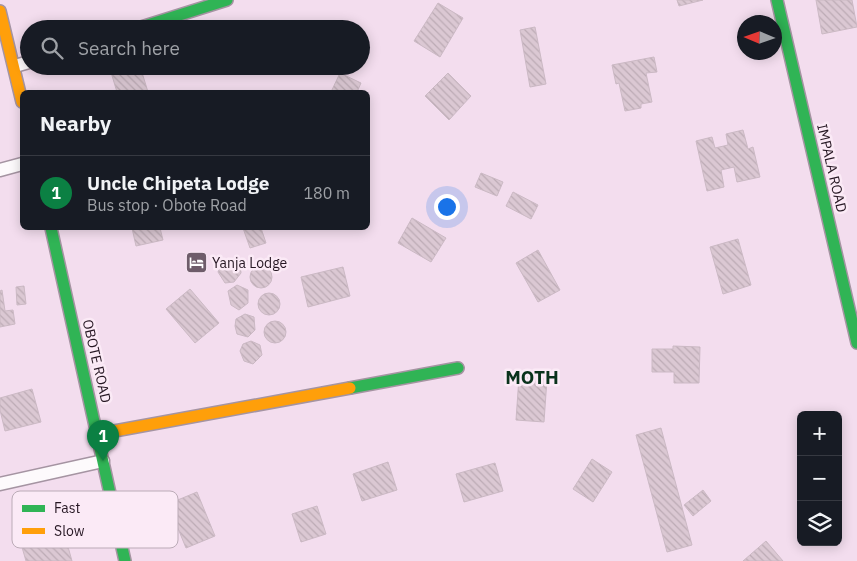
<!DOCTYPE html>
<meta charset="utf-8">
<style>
body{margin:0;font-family:"IBM Plex Sans",sans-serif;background:#242831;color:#f1f3f6}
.controls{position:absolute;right:15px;bottom:15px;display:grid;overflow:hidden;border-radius:8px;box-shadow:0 2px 12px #0003}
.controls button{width:45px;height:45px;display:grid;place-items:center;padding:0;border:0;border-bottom:1px solid #363941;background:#171b24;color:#f1f3f6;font:25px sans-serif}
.compass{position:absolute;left:737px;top:15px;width:45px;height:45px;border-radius:50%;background:#171b24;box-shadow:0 2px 12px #0003;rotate:272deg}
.you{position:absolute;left:446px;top:206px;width:18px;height:18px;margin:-12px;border:4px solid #fff;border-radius:50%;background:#1a73e8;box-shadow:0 0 0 8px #1a73e833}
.badge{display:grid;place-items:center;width:32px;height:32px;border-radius:50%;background:#0b8043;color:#fff;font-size:16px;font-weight:700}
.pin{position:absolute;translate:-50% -41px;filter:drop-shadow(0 1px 2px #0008)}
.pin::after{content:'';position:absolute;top:26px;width:18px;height:15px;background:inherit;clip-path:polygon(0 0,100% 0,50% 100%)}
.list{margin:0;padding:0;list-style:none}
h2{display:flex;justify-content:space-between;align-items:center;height:65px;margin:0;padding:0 20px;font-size:21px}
h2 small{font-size:16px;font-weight:400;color:#9ea1a6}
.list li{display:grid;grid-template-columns:32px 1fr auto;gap:15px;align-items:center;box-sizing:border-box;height:75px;padding:0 20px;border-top:1px solid #363941}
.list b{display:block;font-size:19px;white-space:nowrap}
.list p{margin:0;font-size:16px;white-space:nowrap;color:#9ea1a6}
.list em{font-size:16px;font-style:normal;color:#9ea1a6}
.icon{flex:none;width:28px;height:28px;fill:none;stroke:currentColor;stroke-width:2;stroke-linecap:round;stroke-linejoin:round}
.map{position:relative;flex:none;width:857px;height:561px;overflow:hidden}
.search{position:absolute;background:#171b24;box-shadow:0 2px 12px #0003;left:20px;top:20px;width:350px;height:55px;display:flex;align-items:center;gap:12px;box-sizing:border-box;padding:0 18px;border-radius:28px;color:#9ea1a6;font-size:19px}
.panel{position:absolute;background:#171b24;box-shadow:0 2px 12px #0003;left:20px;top:90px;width:350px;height:140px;border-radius:8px}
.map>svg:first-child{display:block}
</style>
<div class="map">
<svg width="857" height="561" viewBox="0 0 857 561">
<defs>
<pattern id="building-back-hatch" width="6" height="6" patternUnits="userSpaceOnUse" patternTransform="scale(1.25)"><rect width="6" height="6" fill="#dbc8d3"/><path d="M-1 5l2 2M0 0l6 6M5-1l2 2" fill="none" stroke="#bcabb5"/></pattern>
</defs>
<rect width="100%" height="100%" fill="#f3ddee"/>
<path fill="url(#building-back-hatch)" stroke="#cbb9c4" d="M 677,0 L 703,0 L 679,6 Z
M 816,0 L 852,0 L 857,27 L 822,34 Z
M 438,3 L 463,18 L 440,57 L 414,41 Z
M 535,27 L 546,84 L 530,87 L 520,30 Z
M 654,57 L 657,72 L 646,73 L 652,102 L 641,104 L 641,108 L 625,111 L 619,83 L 616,84 L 612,65 Z
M 120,66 L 140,66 L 148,92 L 117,92 L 110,69 Z
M 340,73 L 361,83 L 357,92 L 331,92 Z
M 448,73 L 471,96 L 449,120 L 425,96 Z
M 743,130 L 748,149 L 753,147 L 760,177 L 737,182 L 734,167 L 721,170 L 724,187 L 707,191 L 696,141 L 712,137 L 715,148 L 728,145 L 726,134 Z
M 481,173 L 503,182 L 497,196 L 475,187 Z
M 513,192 L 538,205 L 531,219 L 506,206 Z
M 412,218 L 446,238 L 431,262 L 398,243 Z
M 132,228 L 160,228 L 163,240 L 136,246 Z
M 243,228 L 261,228 L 266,243 L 250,248 Z
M 738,239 L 751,285 L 723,294 L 710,247 Z
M 538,250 L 560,290 L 538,302 L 516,263 Z
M 230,259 L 240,263 L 241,273 L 234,282 L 225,283 L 218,272 L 221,264 Z
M250 277a11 11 0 1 1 22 0a11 11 0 1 1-22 0Z
M 343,267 L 350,296 L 308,307 L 301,277 Z
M 237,285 L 248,290 L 248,303 L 239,310 L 231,305 L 228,291 Z
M 24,286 L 26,304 L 17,305 L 16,287 Z
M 190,289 L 219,323 L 195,343 L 166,309 Z
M 2,290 L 5,311 L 13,310 L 15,324 L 0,327 L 0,291 Z
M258 304a11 11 0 1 1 22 0a11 11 0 1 1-22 0Z
M 245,314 L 254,317 L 255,330 L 248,337 L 237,334 L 235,326 L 236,319 Z
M264 332a11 11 0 1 1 22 0a11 11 0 1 1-22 0Z
M 251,341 L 260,345 L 262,355 L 253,364 L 244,361 L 240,351 L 243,344 Z
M 673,346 L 700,347 L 699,383 L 674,383 L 674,372 L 652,372 L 652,349 L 673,349 Z
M 519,377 L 547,379 L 544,422 L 516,420 Z
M 32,389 L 41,422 L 5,431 L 0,410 L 0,398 Z
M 661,428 L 692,545 L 667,552 L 636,435 Z
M 592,459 L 612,472 L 593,502 L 573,489 Z
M 388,462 L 397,490 L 362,501 L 353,474 Z
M 495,463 L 503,491 L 464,502 L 456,474 Z
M 703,490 L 711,501 L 693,516 L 684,505 Z
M 197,492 L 215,536 L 186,548 L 168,504 Z
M 317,506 L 326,534 L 301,542 L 292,514 Z
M 60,518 L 72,561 L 26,561 L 17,530 Z
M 766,541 L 783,561 L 743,561 Z"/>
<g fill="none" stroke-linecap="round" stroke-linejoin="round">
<defs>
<path id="street" d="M 15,66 L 29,62
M 0,170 L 22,164
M 0,484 L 103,461"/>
<path id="fast" d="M 777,0 L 857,343
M 135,29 L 227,0
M 51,228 L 125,561
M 350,388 L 458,368"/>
<path id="slow" d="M 0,11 L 22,102
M 98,434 L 350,388"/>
</defs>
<use href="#street" stroke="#a594a2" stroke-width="15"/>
<use href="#fast" stroke="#a594a2" stroke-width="14"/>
<use href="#slow" stroke="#a594a2" stroke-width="14"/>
<use href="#street" stroke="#fdfafc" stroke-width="12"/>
<use href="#fast" stroke="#30b455" stroke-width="11"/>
<use href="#slow" stroke="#ff9f0a" stroke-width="11"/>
</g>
<defs>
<symbol id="hotel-square" viewBox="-11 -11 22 22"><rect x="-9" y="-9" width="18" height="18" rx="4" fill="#6e5c6a" stroke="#fbeaf6"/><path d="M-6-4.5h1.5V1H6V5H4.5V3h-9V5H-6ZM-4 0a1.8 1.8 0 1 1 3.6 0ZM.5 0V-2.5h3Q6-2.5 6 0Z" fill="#fff"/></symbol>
</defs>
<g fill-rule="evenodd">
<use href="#hotel-square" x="184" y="250" width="25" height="25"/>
</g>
<g text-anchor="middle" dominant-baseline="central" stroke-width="5" stroke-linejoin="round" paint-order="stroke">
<g font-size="14" fill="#261723" stroke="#fbeaf6">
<text transform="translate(832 168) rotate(77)">IMPALA ROAD</text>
<text transform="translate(97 361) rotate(77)">OBOTE ROAD</text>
</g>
<g font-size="14" fill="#261723" stroke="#fbeaf6" text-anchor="start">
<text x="212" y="263">Yanja Lodge</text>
</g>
<g font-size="19" font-weight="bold" fill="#0a321c" stroke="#fbeaf6">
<text x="532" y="377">MOTH</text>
</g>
</g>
<rect x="12" y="491" width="166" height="57" rx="8" fill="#fbeaf6" stroke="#bbabb7" stroke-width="1"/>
<rect x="22" y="505" width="23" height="7" fill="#30b455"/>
<rect x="22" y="528" width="23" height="6" fill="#ff9f0a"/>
<g font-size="14" fill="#261723">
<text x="54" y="513">Fast</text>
<text x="54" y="536">Slow</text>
</g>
</svg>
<div class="controls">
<button>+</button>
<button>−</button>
<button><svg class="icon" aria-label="layers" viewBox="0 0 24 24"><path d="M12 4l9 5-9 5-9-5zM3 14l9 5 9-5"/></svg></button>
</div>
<svg class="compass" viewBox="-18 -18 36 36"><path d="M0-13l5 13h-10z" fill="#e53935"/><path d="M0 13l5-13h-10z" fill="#9ea1a6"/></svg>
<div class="you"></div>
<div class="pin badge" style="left:103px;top:461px">1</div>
<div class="search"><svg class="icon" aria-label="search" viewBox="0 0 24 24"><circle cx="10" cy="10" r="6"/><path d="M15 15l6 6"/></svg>Search here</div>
<section class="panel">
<h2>Nearby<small></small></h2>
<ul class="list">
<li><span class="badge">1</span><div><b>Uncle Chipeta Lodge</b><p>Bus stop · Obote Road</p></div><em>180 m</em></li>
</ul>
</section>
</div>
